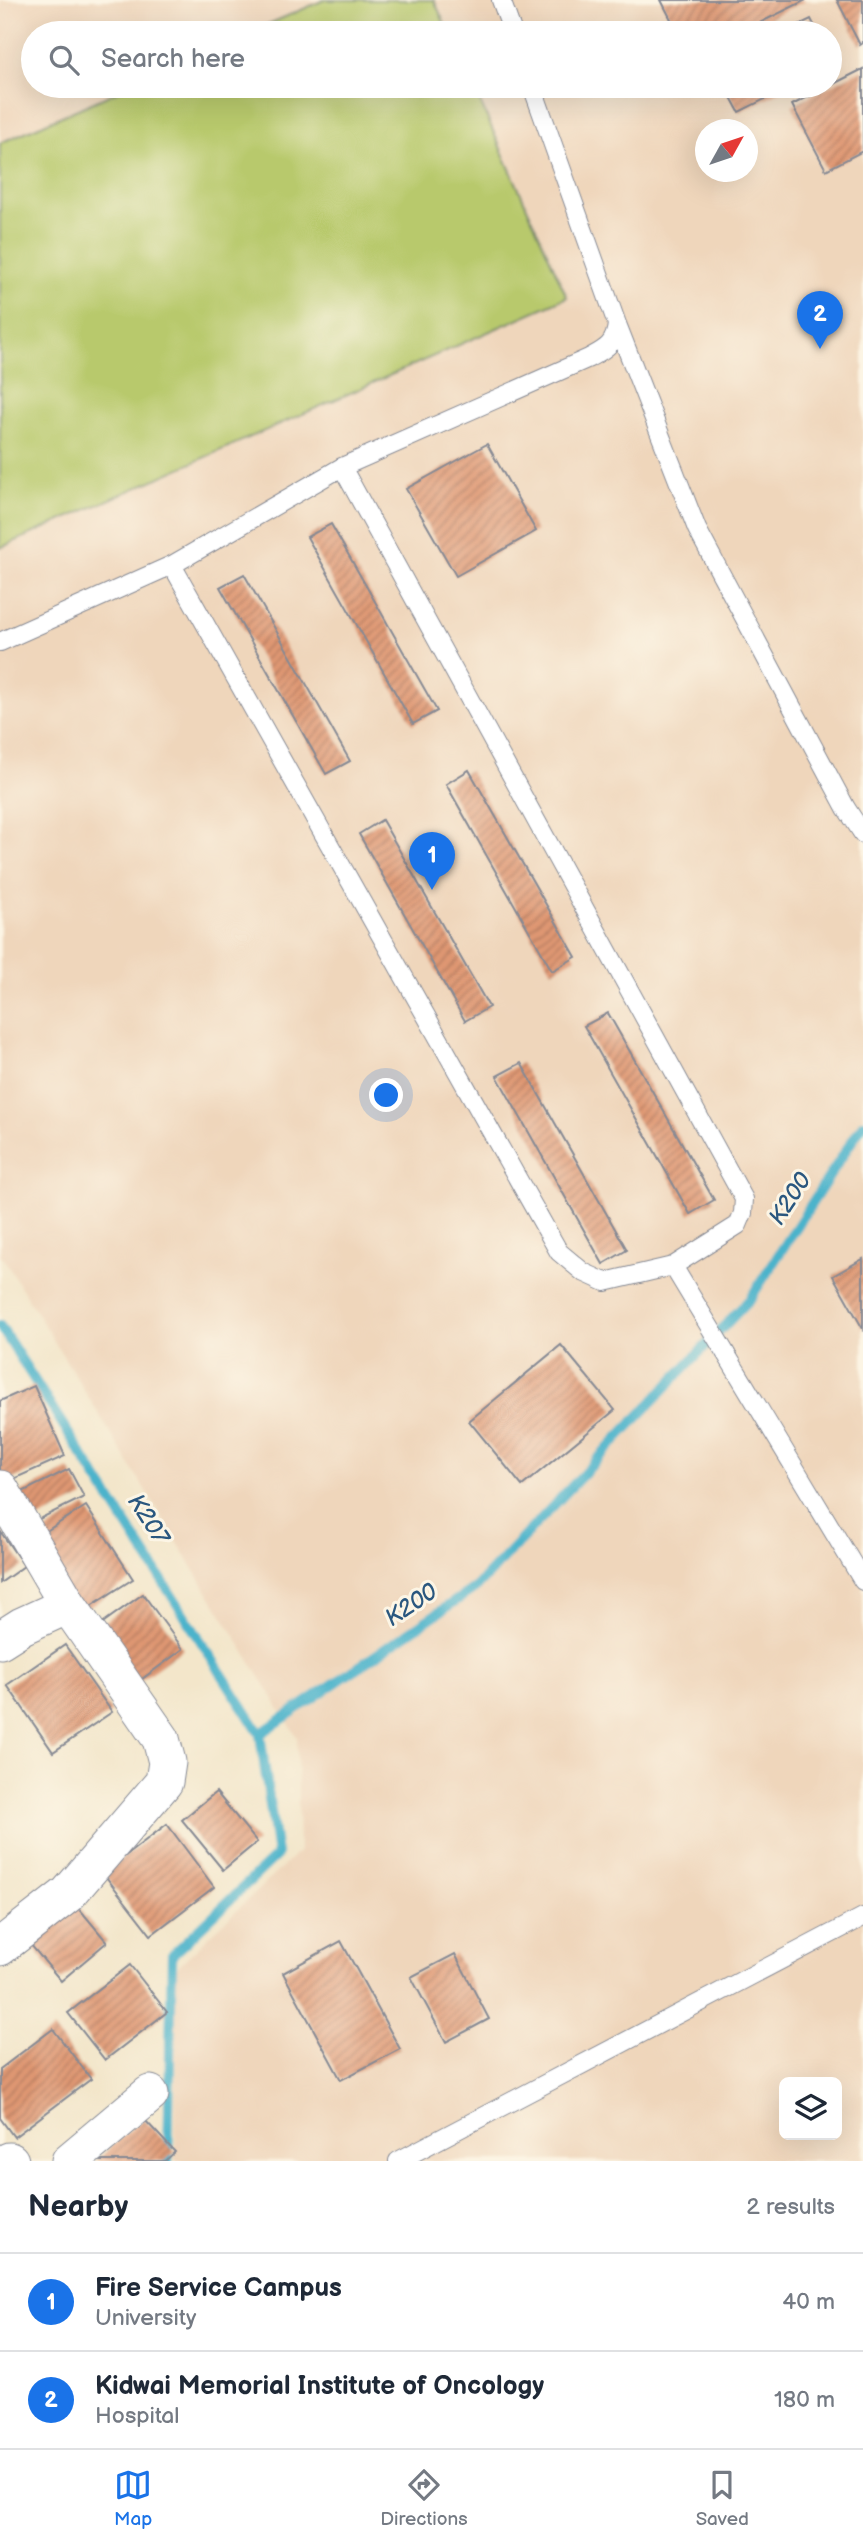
<!DOCTYPE html>
<style>
body{margin:0;font-family:"Balsamiq Sans",sans-serif;background:#f2f2f3;color:#1f2937}
.controls{position:absolute;right:21px;bottom:21px;display:grid;overflow:hidden;border-radius:10px;box-shadow:0 7px 28px #0002}
.controls button{width:63px;height:63px;display:grid;place-items:center;padding:0;border:0;border-bottom:2px solid #e0e1e3;background:#fff;color:#1f2937;font:35px sans-serif}
.compass{position:absolute;left:695px;top:119px;width:63px;height:63px;border-radius:50%;background:#fff;box-shadow:0 7px 28px #0002;rotate:50deg}
.you{position:absolute;left:387px;top:1096px;width:24px;height:24px;margin:-18px;border:5px solid #fff;border-radius:50%;background:#1a73e8;box-shadow:0 0 0 10px #1a73e833}
.badge{display:grid;place-items:center;width:46px;height:46px;border-radius:50%;background:#1a73e8;color:#fff;font-size:23px;font-weight:700}
.pin{position:absolute;translate:-50% -58px;filter:drop-shadow(0 2px 4px #0008)}
.pin::after{content:'';position:absolute;top:37px;width:24px;height:21px;background:inherit;clip-path:polygon(0 0,100% 0,50% 100%)}
.list{margin:0;padding:0;list-style:none}
h2{display:flex;justify-content:space-between;align-items:center;height:91px;margin:0;padding:0 28px;font-size:30px}
h2 small{font-size:23px;font-weight:400;color:#747a83}
.list li{display:grid;grid-template-columns:46px 1fr auto;gap:21px;align-items:center;box-sizing:border-box;height:98px;padding:0 28px;border-top:2px solid #e0e1e3}
.list b{display:block;font-size:26px;white-space:nowrap}
.list p{margin:0;font-size:23px;white-space:nowrap;color:#747a83}
.list em{font-size:23px;font-style:normal;color:#747a83}
.icon{flex:none;width:38px;height:38px;fill:none;stroke:currentColor;stroke-width:2;stroke-linecap:round;stroke-linejoin:round}
.map{position:relative;flex:none;width:863px;height:2161px;overflow:hidden}
.search{position:absolute;background:#fff;box-shadow:0 7px 28px #0002;left:21px;right:21px;top:21px;height:77px;display:flex;align-items:center;gap:18px;box-sizing:border-box;padding:0 24px;border-radius:38px;color:#747a83;font-size:26px}
.sheet{height:287px;background:#fff}
nav{display:flex;justify-content:space-around;align-items:center;box-sizing:border-box;height:98px;border-top:2px solid #e0e1e3;background:#fff;font-size:19px;color:#747a83}
nav a{display:grid;justify-items:center;gap:4px}
nav .on{color:#1a73e8}
.map>svg:first-child{display:block}
</style>
<div class="map">
<svg width="863" height="2161" viewBox="0 0 863 2161">
<defs>
<pattern id="building-hatch" width="6" height="6" patternUnits="userSpaceOnUse" patternTransform="scale(1.75)"><rect width="6" height="6" fill="#df9772"/><path d="M-1 1l2-2M0 6l6-6M5 7l2-2" fill="none" stroke="#b47c61"/></pattern>
</defs>
<rect width="100%" height="100%" fill="#fcf5e5"/>
<filter id="ink" filterUnits="userSpaceOnUse"><feTurbulence type="fractalNoise" baseFrequency=".0143" numOctaves="2"/><feDisplacementMap in="SourceGraphic" scale="14" xChannelSelector="R" yChannelSelector="G"/><feConvolveMatrix kernelMatrix="1 2 1 2 8 2 1 2 1" color-interpolation-filters="sRGB"/></filter>
<filter id="wash" filterUnits="userSpaceOnUse"><feTurbulence type="fractalNoise" baseFrequency=".00686" numOctaves="4" result="noise"/><feDisplacementMap in="SourceGraphic" scale="28" xChannelSelector="R" yChannelSelector="G"/><feGaussianBlur stdDeviation="1.57" result="paint"/><feColorMatrix in="noise" values="0 0 0 0 0 0 0 0 0 0 0 0 0 0 0 0 0 1.4 0 .05"/><feComposite in="paint" operator="in"/></filter>
<g filter="url(#wash)">
<rect width="100%" height="100%" fill="#f3e6ca"/>
<path fill="#efd6bb" fill-rule="evenodd" d="M 0,0 L 863,0 L 863,2161 L 175,2161 L 176,1968 L 299,1851 L 297,1737 L 0,1253 ZM 33,33 L 830,33 L 830,86 L 33,86 ZM 706,130 L 748,130 L 748,172 L 706,172 ZM 784,2082 L 837,2082 L 837,2135 L 784,2135 Z"/>
<path fill="#b8c96c" stroke="#6a7c65" stroke-width="2" d="M 324,0 L 434,0 L 449,33 L 248,33 Z
M 130,86 L 473,86 L 567,297 L 0,548 L 0,143 Z"/>
<g fill="none" stroke-linecap="round" stroke-linejoin="round">
<path stroke="#4cb3cb" stroke-width="10" d="M 0,1326 L 260,1734 L 277,1855 L 172,1955 L 168,2161
M 260,1734 L 476,1587 L 750,1299 L 863,1124"/>
</g>
<g id="blocks">
<path fill="url(#building-hatch)" d="M 661,0 L 806,0 L 739,33 L 678,33 Z
M 837,0 L 863,0 L 863,43 L 860,45 Z
M 811,19 L 818,33 L 782,33 Z
M 863,69 L 863,151 L 826,170 L 792,105 Z
M 725,86 L 791,86 L 739,112 Z
M 487,444 L 536,531 L 456,576 L 406,489 Z
M 331,524 L 437,711 L 413,724 L 307,537 Z
M 244,574 L 350,761 L 326,774 L 220,587 Z
M 469,770 L 576,957 L 552,971 L 446,784 Z
M 382,820 L 489,1007 L 465,1021 L 359,834 Z
M 608,1013 L 714,1200 L 690,1214 L 584,1026 Z
M 521,1063 L 627,1250 L 603,1264 L 497,1076 Z
M 863,1259 L 863,1329 L 833,1276 Z
M 561,1345 L 615,1410 L 522,1486 L 469,1421 Z
M 34,1386 L 65,1456 L 0,1485 L 0,1401 Z
M 69,1469 L 84,1497 L 27,1525 L 12,1497 Z
M 86,1506 L 133,1579 L 78,1614 L 32,1540 Z
M 0,1531 L 24,1566 L 0,1583 Z
M 143,1594 L 183,1649 L 131,1687 L 90,1632 Z
M 65,1645 L 112,1712 L 53,1752 L 7,1685 Z
M 216,1792 L 257,1842 L 223,1870 L 182,1820 Z
M 167,1824 L 214,1887 L 151,1935 L 103,1873 Z
M 77,1906 L 107,1942 L 61,1981 L 30,1944 Z
M 341,1941 L 400,2049 L 341,2080 L 283,1973 Z
M 455,1954 L 489,2019 L 446,2042 L 411,1977 Z
M 130,1965 L 167,2012 L 105,2060 L 68,2013 Z
M 53,2029 L 91,2079 L 14,2137 L 0,2118 L 0,2069 Z
M 143,2118 L 175,2152 L 165,2161 L 96,2161 Z"/>
</g>
</g>
<g filter="url(#ink)">
<use href="#blocks" fill-opacity="0" stroke="#878a94" stroke-width="2"/>
<g fill="none" stroke-linecap="round" stroke-linejoin="round">
<defs>
<path id="lane" d="M 501,0 L 513,33
M 617,324 L 697,529 L 846,808 L 863,834
M 172,565 L 559,1252 L 583,1272 L 605,1282 L 673,1266 L 738,1225 L 743,1213 L 744,1199 L 342,467
M 0,642 L 172,565 L 342,467 L 589,358 C 605,349 615,345 617,324 L 532,86
M 673,1266 L 863,1581
M 398,2161 L 863,1917"/>
<path id="street" d="M 0,1489 L 68,1605 L 161,1739 L 167,1762 L 164,1782 L 68,1894 L 0,1947
M 0,1640 L 22,1626 L 68,1605
M 9,2161 L 10,2161
M 70,2161 L 150,2094"/>
</defs>
<use href="#lane" stroke="#878a94" stroke-width="20"/>
<use href="#street" stroke="#878a94" stroke-width="39"/>
<use href="#lane" stroke="#fff" stroke-width="18"/>
<use href="#street" stroke="#fff" stroke-width="37"/>
</g>
</g>
<g text-anchor="middle" dominant-baseline="central" stroke-width="6" stroke-linejoin="round" paint-order="stroke">
<g font-size="24" font-style="italic" fill="#2a577f" stroke="#fcf5e5">
<text transform="translate(790 1199) rotate(-57)">K200</text>
<text transform="translate(148 1519) rotate(57)">K207</text>
<text transform="translate(411 1605) rotate(-34)">K200</text>
</g>
</g>
</svg>
<div class="controls">
<button><svg class="icon" aria-label="layers" viewBox="0 0 24 24"><path d="M12 4l9 5-9 5-9-5zM3 14l9 5 9-5"/></svg></button>
</div>
<svg class="compass" viewBox="-18 -18 36 36"><path d="M0-13l5 13h-10z" fill="#e53935"/><path d="M0 13l5-13h-10z" fill="#747a83"/></svg>
<div class="you"></div>
<div class="pin badge" style="left:432px;top:890px">1</div>
<div class="pin badge" style="left:820px;top:349px">2</div>
<div class="search"><svg class="icon" aria-label="search" viewBox="0 0 24 24"><circle cx="10" cy="10" r="6"/><path d="M15 15l6 6"/></svg>Search here</div>
</div>
<section class="sheet">
<h2>Nearby<small>2 results</small></h2>
<ul class="list">
<li><span class="badge">1</span><div><b>Fire Service Campus</b><p>University</p></div><em>40 m</em></li>
<li><span class="badge">2</span><div><b>Kidwai Memorial Institute of Oncology</b><p>Hospital</p></div><em>180 m</em></li>
</ul>
</section>
<nav>
<a class="on"><svg class="icon" aria-label="map" viewBox="0 0 24 24"><path d="M3 6l6-2 6 2 6-2v14l-6 2-6-2-6 2zM9 4v14M15 6v14"/></svg>Map</a>
<a><svg class="icon" aria-label="directions" viewBox="0 0 24 24"><path d="M12 3l9 9-9 9-9-9zM9 14v-3h6M13 9l2 2-2 2"/></svg>Directions</a>
<a><svg class="icon" aria-label="saved" viewBox="0 0 24 24"><path d="M7 4h10v16l-5-4-5 4z"/></svg>Saved</a>
</nav>
